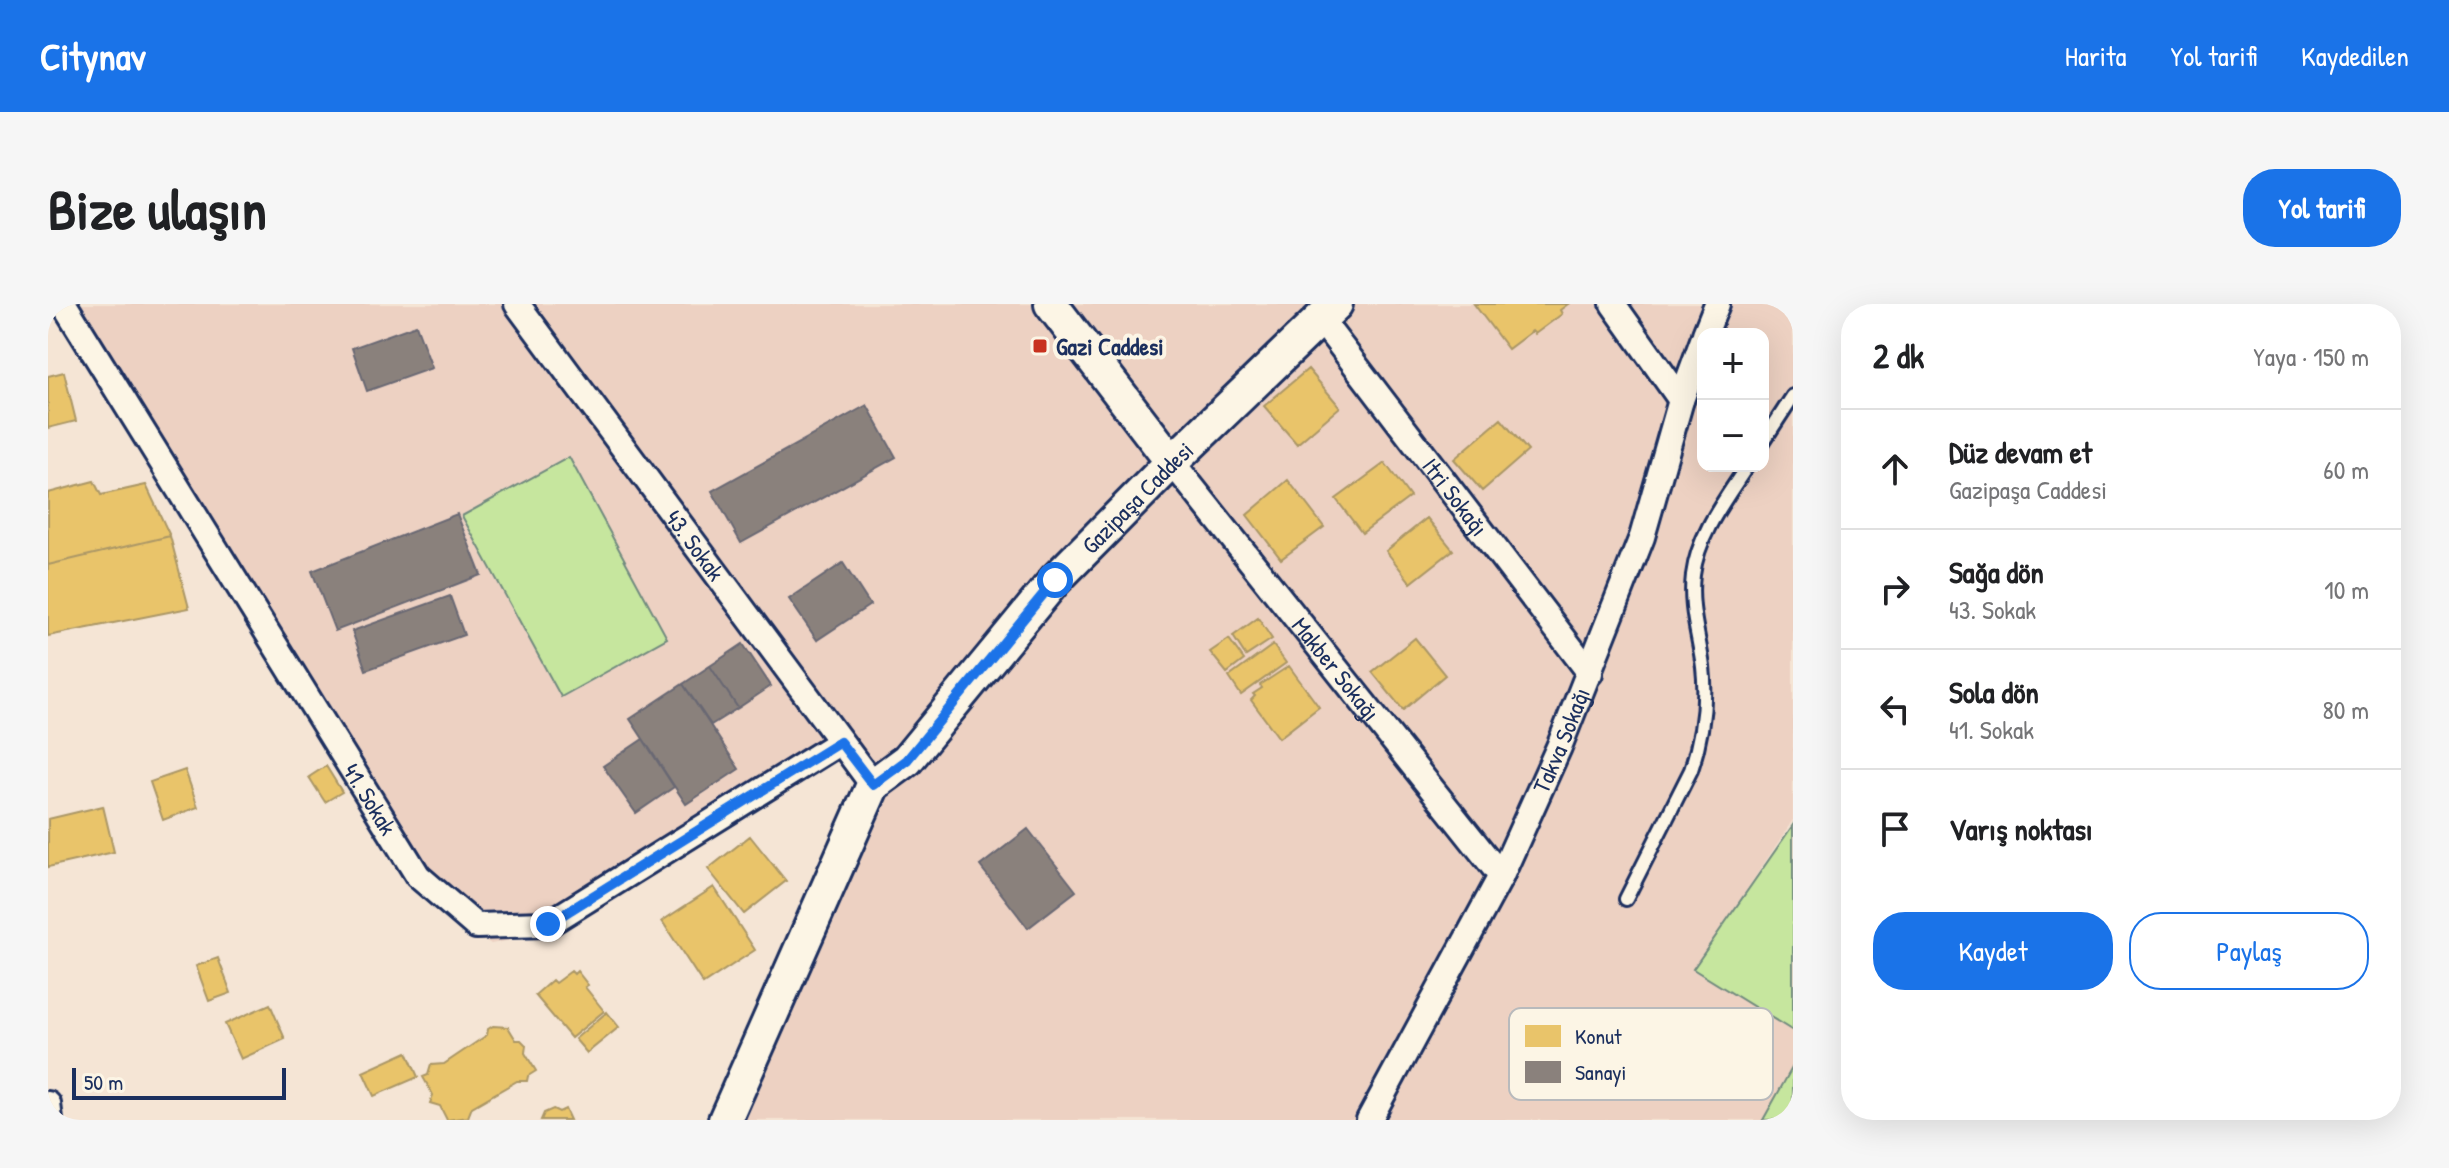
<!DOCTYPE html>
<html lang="tr">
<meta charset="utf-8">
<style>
body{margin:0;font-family:"Patrick Hand",sans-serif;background:#f6f6f6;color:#202124}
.controls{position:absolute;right:24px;top:24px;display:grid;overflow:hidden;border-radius:16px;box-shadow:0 8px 32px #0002}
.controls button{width:72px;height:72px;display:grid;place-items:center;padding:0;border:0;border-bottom:2px solid #e0e0e0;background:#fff;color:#202124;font:40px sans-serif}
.scale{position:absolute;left:24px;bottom:20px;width:214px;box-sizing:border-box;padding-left:8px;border:4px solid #1b2f5e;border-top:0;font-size:22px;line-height:28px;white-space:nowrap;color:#1b2f5e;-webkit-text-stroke:6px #fcf5e5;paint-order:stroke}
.stop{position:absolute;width:24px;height:24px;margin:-18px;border:6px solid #1a73e8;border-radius:50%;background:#fff}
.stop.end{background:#1a73e8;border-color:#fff;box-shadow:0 2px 8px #0008}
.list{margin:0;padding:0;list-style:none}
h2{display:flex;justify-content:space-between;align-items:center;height:104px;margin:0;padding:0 32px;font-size:34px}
h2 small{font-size:26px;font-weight:400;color:#757577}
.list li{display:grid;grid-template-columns:52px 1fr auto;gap:24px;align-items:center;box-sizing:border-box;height:120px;padding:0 32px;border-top:2px solid #e0e0e0}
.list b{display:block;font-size:30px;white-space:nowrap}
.list p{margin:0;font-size:26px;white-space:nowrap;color:#757577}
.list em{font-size:26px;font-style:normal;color:#757577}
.actions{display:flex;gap:16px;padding:24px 32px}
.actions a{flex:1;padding:18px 0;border:2px solid #1a73e8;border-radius:32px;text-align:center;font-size:28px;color:#1a73e8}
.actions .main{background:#1a73e8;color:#fff}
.icon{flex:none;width:44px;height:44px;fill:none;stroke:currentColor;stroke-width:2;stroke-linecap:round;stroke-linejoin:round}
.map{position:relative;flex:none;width:1745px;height:816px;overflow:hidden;border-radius:32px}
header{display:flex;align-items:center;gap:48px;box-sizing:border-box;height:112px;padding:0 40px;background:#1a73e8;color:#fff}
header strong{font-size:38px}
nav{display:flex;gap:44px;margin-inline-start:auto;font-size:28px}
.intro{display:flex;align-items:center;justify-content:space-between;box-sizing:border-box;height:192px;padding:0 48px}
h1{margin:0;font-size:56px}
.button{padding:20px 36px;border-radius:32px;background:#1a73e8;color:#fff;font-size:28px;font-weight:700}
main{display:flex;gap:48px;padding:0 48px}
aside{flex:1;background:#fff;border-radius:32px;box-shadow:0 8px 32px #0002}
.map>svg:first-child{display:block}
</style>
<header>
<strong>Citynav</strong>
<nav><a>Harita</a><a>Yol tarifi</a><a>Kaydedilen</a></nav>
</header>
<div class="intro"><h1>Bize ulaşın</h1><a class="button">Yol tarifi</a></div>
<main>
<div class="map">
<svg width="1745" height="816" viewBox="0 0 1745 816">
<rect width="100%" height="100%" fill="#f5e5d5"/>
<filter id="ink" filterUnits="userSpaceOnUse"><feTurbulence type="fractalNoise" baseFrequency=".0125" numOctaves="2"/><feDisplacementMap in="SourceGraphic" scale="16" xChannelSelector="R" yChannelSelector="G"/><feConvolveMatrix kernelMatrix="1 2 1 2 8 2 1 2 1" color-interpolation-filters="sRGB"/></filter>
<g filter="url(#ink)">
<path fill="#edd1c2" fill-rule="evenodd" d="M 9,0 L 1745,0 L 1745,516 L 1646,665 L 1745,727 L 1745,762 L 1715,816 L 669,816 L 813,487 L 785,451 L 510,626 L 443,640 L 376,597 ZM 1655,30 L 1715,30 L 1715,162 L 1655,162 Z"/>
<path fill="#c6e69e" stroke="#708a7e" stroke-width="2" d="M 521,153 L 619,334 L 513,393 L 414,212 Z
M 1745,521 L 1745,727 L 1645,665 Z
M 1745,762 L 1745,816 L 1715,816 Z"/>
<path fill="#e9c46a" stroke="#ab9766" stroke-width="2" d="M 1426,0 L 1520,0 L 1512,6 L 1514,10 L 1487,30 L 1484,27 L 1460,45 Z
M 1260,65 L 1292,103 L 1249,140 L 1216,102 Z
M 16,68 L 28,117 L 0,124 L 0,72 Z
M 1453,115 L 1480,147 L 1434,187 L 1406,155 Z
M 1337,159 L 1362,193 L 1314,229 L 1288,195 Z
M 1240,176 L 1276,223 L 1233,255 L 1199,211 Z
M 46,177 L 53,191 L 98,181 L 122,232 L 0,261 L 0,189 Z
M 1379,214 L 1405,246 L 1363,279 L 1338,247 Z
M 122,232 L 141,304 L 0,332 L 0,261 Z
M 1210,314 L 1224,335 L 1198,352 L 1185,332 Z
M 1367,334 L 1397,371 L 1355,406 L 1324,368 Z
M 1181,335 L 1196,356 L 1179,369 L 1162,348 Z
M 1225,341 L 1238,359 L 1193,391 L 1181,373 Z
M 1241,362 L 1271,403 L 1231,434 L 1203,396 L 1207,392 L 1205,390 L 1214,384 L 1212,381 Z
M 278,462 L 294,488 L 277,498 L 261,473 Z
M 137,466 L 150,503 L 115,516 L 102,478 Z
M 55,502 L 66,548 L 0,563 L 0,515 Z
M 702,532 L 738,577 L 696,610 L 660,565 Z
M 666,583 L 707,646 L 655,680 L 614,617 Z
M 170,654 L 183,689 L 161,697 L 148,662 Z
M 523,667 L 526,670 L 529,667 L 540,681 L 537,683 L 556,707 L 523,734 L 487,691 L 504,676 L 507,679 Z
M 222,700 L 237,735 L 193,755 L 177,720 Z
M 559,708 L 571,723 L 539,749 L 527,735 Z
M 445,722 L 460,723 L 468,736 L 473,736 L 478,741 L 477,749 L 488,767 L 480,772 L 479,777 L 469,777 L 424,803 L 420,813 L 399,816 L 392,802 L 382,799 L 385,791 L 375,773 L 380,771 L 383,761 L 396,760 L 439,731 L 440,725 Z
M 359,748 L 370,773 L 326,792 L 315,768 Z
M 505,805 L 511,808 L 517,805 L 522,816 L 493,816 L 496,809 Z"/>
<path fill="#8a817c" stroke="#696873" stroke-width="2" d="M 368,21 L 384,64 L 319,87 L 304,44 Z
M 819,101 L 848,153 L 693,239 L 664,187 Z
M 409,210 L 433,271 L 287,327 L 264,267 Z
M 795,259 L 822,301 L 769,336 L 741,295 Z
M 402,292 L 416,331 L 318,366 L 304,327 Z
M 695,340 L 723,382 L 690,404 L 662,362 Z
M 662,362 L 690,404 L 663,421 L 635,380 Z
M 635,380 L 691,465 L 638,500 L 582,415 Z
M 595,435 L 626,483 L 588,509 L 555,462 Z
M 980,525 L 1028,587 L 980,624 L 932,562 Z"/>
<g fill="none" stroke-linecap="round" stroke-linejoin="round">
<defs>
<path id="lane" d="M 1715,138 L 1745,92
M 1578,595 L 1643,466 C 1654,432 1659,398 1655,363 C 1651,331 1641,304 1645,271 C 1650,230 1677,196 1699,162"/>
<g id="street">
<path id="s1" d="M 16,0 L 370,572 L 428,622 L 500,620 L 792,438"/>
<path id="s2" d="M 469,0 L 825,481"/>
<path d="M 1565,0 L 1633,96"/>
<path id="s3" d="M 1273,16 L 1542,369"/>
<path d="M 1657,30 L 1669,0"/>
<path id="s4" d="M 1124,158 L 1453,572"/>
<path d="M 0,800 L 2,816"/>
<path id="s5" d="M 1321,816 L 1453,572 L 1511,443 L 1594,233 L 1633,96 L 1655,36"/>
</g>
<g id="secondary">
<path d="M 1003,0 L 1124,158"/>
<path id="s6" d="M 677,816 L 825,481 L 859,456 L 1007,276 L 1124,158 L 1288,0"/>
</g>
</defs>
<use href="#lane" stroke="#1b2f5e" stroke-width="18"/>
<use href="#street" stroke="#1b2f5e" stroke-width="30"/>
<use href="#secondary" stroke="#1b2f5e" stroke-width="38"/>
<use href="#lane" stroke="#fcf5e5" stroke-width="12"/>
<use href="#street" stroke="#fcf5e5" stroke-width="24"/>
<use href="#secondary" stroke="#fcf5e5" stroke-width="32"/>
</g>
</g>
<g fill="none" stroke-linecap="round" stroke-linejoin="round" filter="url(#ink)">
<path stroke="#1a73e8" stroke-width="10" d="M 500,620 L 792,438 L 825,481 L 859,456 L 1007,276"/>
</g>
<rect fill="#c8321e" stroke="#fcf5e5" stroke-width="3" x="984" y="34" width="16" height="16" rx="4"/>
<g text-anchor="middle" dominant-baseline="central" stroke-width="8" stroke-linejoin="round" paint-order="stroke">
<g font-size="24" font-weight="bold" fill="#1b2f5e" stroke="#fcf5e5" text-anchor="start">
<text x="1008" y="42">Gazi Caddesi</text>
</g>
<g font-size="24" fill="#1b2f5e" stroke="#fcf5e5">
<text stroke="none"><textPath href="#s3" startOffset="222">Itri Sokağı</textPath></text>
<text stroke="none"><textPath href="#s6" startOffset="758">Gazipaşa Caddesi</textPath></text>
<text stroke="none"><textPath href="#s2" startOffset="300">43. Sokak</textPath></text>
<text stroke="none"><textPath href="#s4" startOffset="264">Makber Sokağı</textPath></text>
<text stroke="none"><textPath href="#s5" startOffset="426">Takva Sokağı</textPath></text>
<text stroke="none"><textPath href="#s1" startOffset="582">41. Sokak</textPath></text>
</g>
</g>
<rect x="1461" y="704" width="264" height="92" rx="12" fill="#fcf5e5" stroke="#b8babc" stroke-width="2"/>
<rect x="1477" y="721" width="36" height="22" fill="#e9c46a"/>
<rect x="1477" y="757" width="36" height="22" fill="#8a817c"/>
<g font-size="22" fill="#1b2f5e">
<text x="1527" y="740">Konut</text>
<text x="1527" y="776">Sanayi</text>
</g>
</svg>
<div class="controls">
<button>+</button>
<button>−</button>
</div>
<div class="scale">50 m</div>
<div class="stop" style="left:1007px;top:276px"></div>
<div class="stop end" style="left:500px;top:620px"></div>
</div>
<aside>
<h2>2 dk<small>Yaya · 150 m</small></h2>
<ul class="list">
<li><svg class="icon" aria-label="ahead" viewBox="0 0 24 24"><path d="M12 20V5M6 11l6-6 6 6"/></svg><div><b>Düz devam et</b><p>Gazipaşa Caddesi</p></div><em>60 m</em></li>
<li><svg class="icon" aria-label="right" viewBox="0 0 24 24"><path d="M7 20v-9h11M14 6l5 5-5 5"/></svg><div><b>Sağa dön</b><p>43. Sokak</p></div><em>10 m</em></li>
<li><svg class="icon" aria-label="left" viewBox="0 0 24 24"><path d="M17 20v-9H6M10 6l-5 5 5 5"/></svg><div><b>Sola dön</b><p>41. Sokak</p></div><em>80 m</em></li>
<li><svg class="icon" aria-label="arrive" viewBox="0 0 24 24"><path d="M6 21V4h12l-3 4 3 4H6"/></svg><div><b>Varış noktası</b></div></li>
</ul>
<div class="actions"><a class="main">Kaydet</a><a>Paylaş</a></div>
</aside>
</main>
